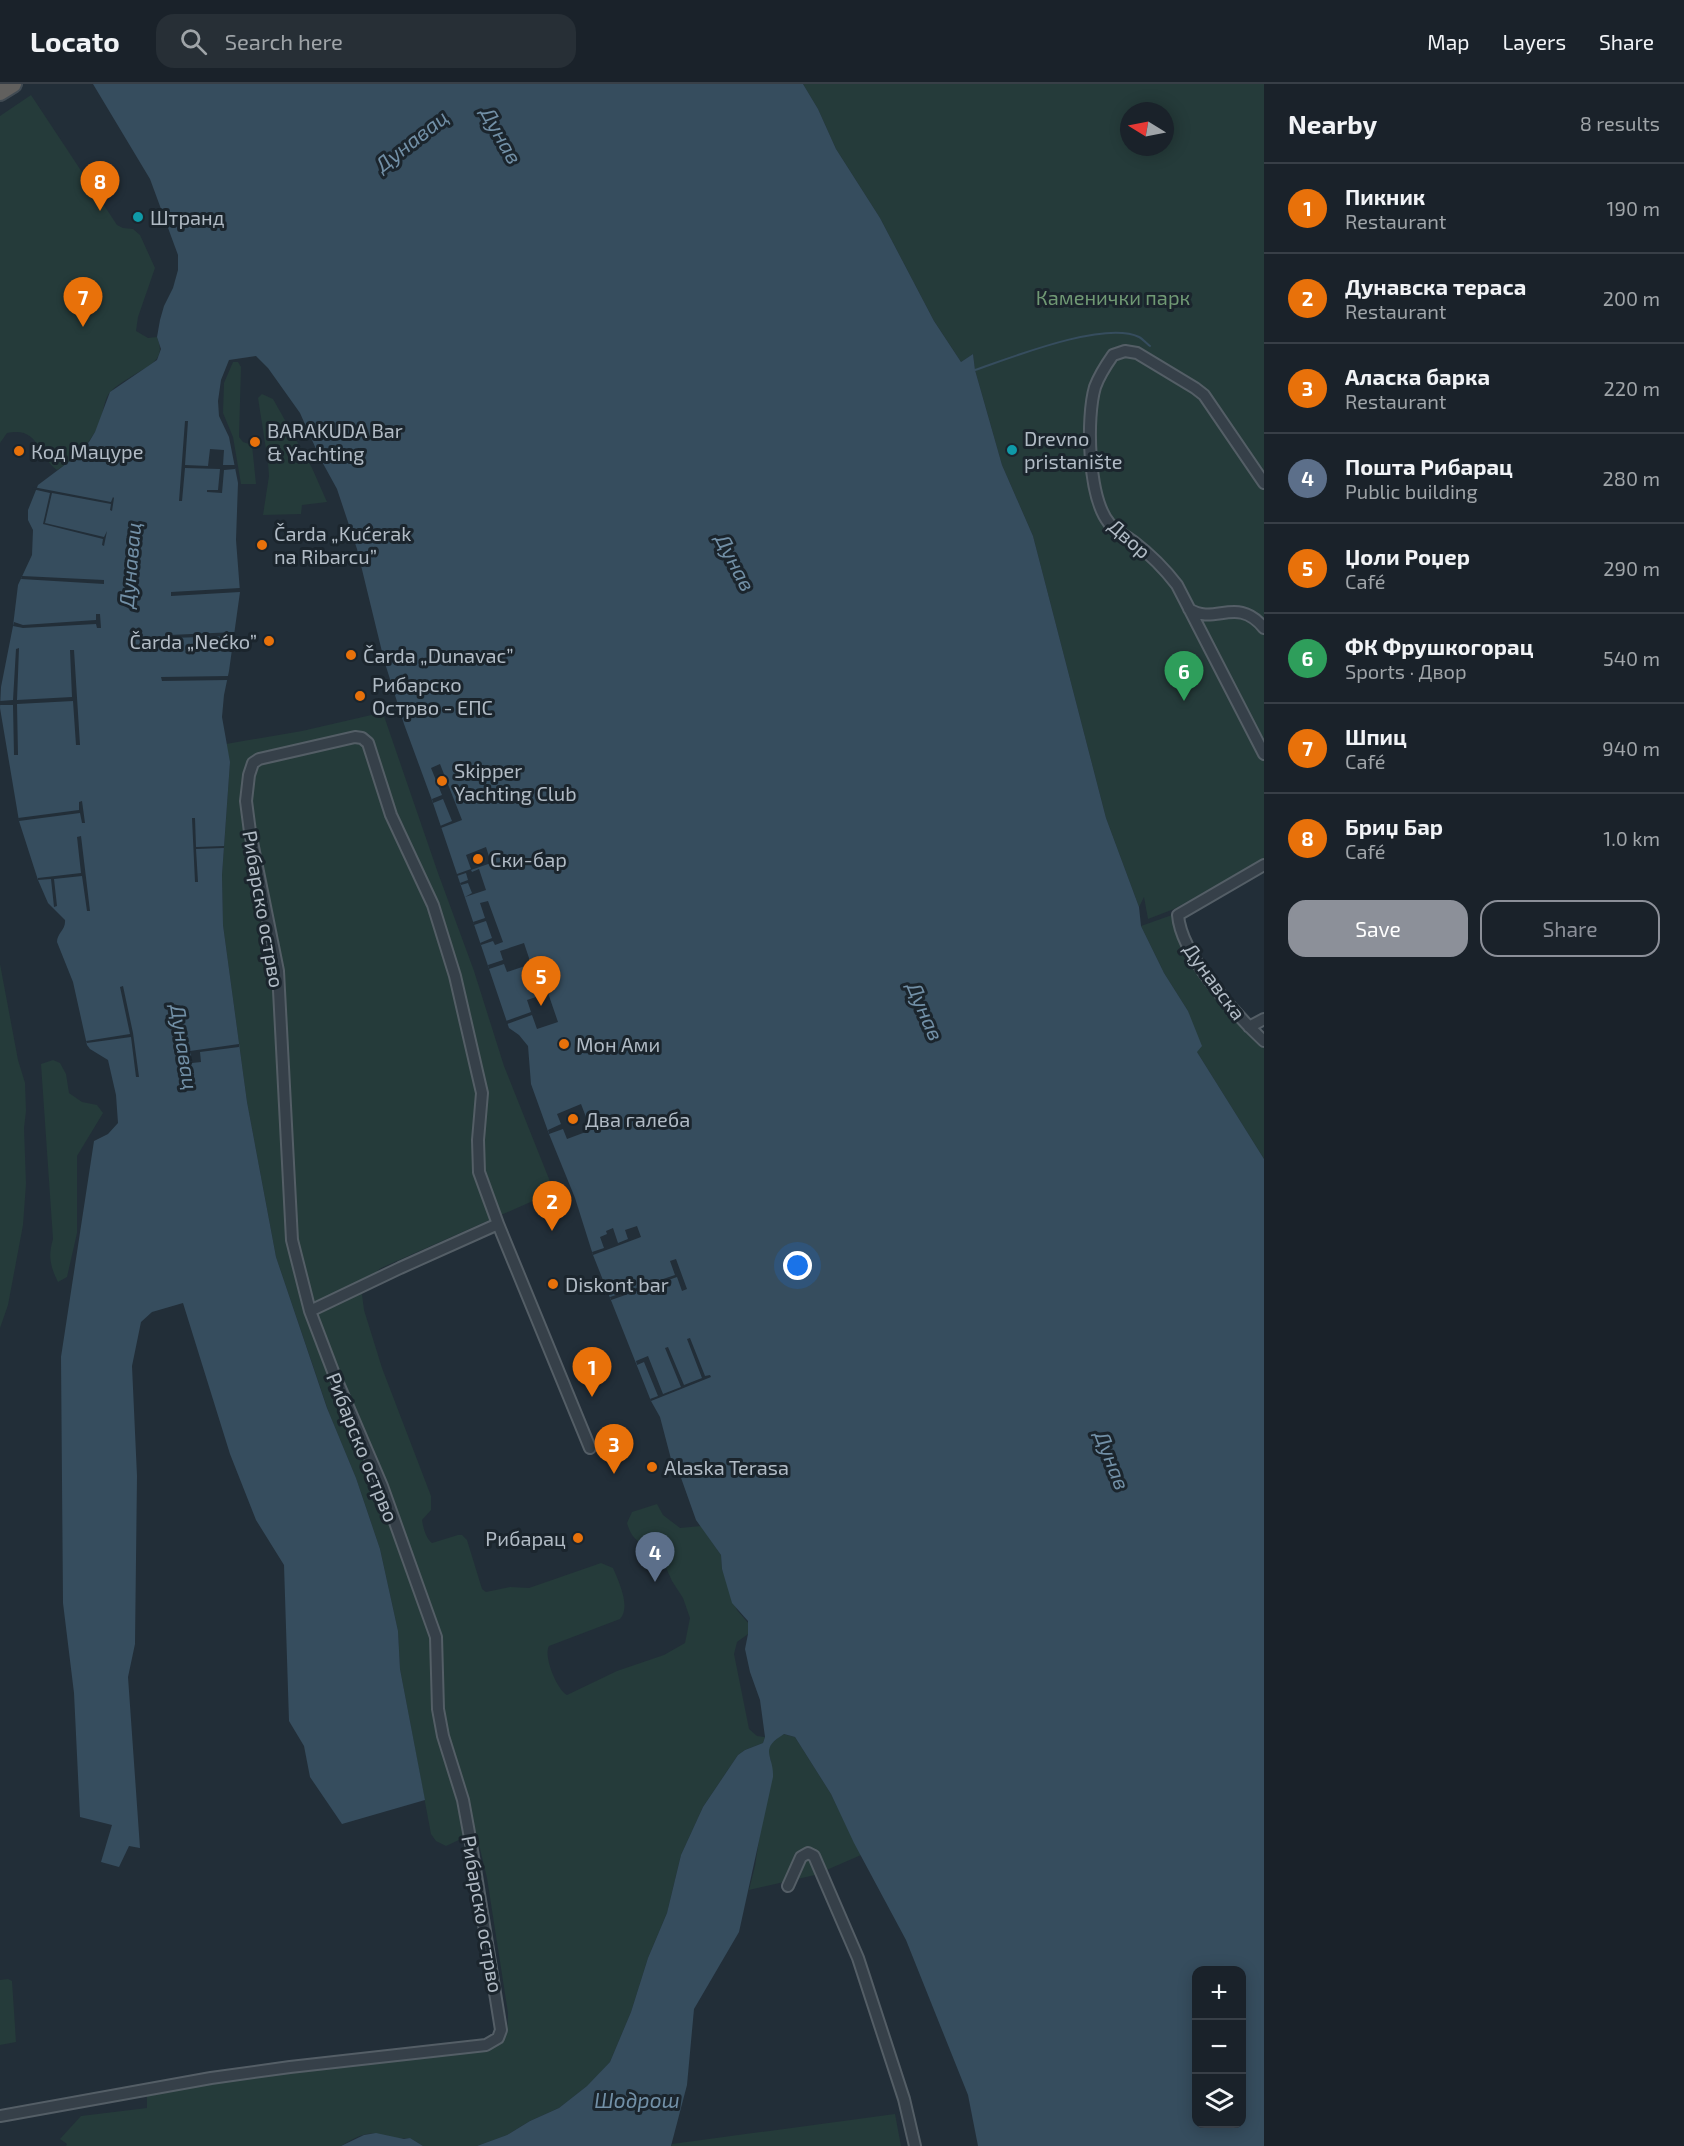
<!DOCTYPE html>
<meta charset="utf-8">
<style>
body{margin:0;font-family:"Exo 2",sans-serif;background:#272f36;color:#f1f3f6}
.controls{position:absolute;right:18px;bottom:18px;display:grid;overflow:hidden;border-radius:12px;box-shadow:0 3px 15px #0003}
.controls button{width:54px;height:54px;display:grid;place-items:center;padding:0;border:0;border-bottom:2px solid #383f47;background:#1a222a;color:#f1f3f6;font:30px sans-serif}
.compass{position:absolute;left:1120px;top:18px;width:54px;height:54px;border-radius:50%;background:#1a222a;box-shadow:0 3px 15px #0003;rotate:280deg}
.you{position:absolute;left:798px;top:1182px;width:21px;height:21px;margin:-15px;border:4px solid #fff;border-radius:50%;background:#1a73e8;box-shadow:0 0 0 9px #1a73e833}
.badge{display:grid;place-items:center;width:39px;height:39px;border-radius:50%;background:#8c9099;color:#fff;font-size:20px;font-weight:700}
.pin{position:absolute;translate:-50% -50px;filter:drop-shadow(0 2px 3px #0008)}
.pin::after{content:'';position:absolute;top:32px;width:21px;height:18px;background:inherit;clip-path:polygon(0 0,100% 0,50% 100%)}
.list{margin:0;padding:0;list-style:none}
h2{display:flex;justify-content:space-between;align-items:center;height:78px;margin:0;padding:0 24px;font-size:26px}
h2 small{font-size:20px;font-weight:400;color:#9fa4a8}
.list li{display:grid;grid-template-columns:39px 1fr auto;gap:18px;align-items:center;box-sizing:border-box;height:90px;padding:0 24px;border-top:2px solid #383f47}
.list b{display:block;font-size:22px;white-space:nowrap}
.list p{margin:0;font-size:20px;white-space:nowrap;color:#9fa4a8}
.list em{font-size:20px;font-style:normal;color:#9fa4a8}
.actions{display:flex;gap:12px;padding:18px 24px}
.actions a{flex:1;padding:14px 0;border:2px solid #8c9099;border-radius:18px;text-align:center;font-size:21px;color:#8c9099}
.actions .main{background:#8c9099;color:#fff}
.icon{flex:none;width:33px;height:33px;fill:none;stroke:currentColor;stroke-width:2;stroke-linecap:round;stroke-linejoin:round}
.map{position:relative;flex:none;width:1264px;height:2062px;overflow:hidden}
header{display:flex;align-items:center;gap:36px;box-sizing:border-box;height:84px;padding:0 30px;background:#1a222a;border-bottom:2px solid #383f47}
header strong{font-size:28px}
nav{display:flex;gap:33px;margin-inline-start:auto;font-size:21px}
.search{width:420px;height:54px;background:#272f36;display:flex;align-items:center;gap:15px;box-sizing:border-box;padding:0 21px;border-radius:18px;color:#9fa4a8;font-size:22px}
main{display:flex}
aside{flex:1;background:#1a222a}
.map>svg:first-child{display:block}
</style>
<header>
<strong>Locato</strong>
<div class="search"><svg class="icon" aria-label="search" viewBox="0 0 24 24"><circle cx="10" cy="10" r="6"/><path d="M15 15l6 6"/></svg>Search here</div>
<nav><a>Map</a><a>Layers</a><a>Share</a></nav>
</header>
<main>
<div class="map">
<svg width="1264" height="2062" viewBox="0 0 1264 2062">
<rect width="100%" height="100%" fill="#222e38"/>
<path fill="#253b3a" fill-rule="evenodd" d="M 803,0 L 1264,0 L 1264,775 L 1174,825 L 1148,835 L 1144,813 L 1139,823 L 1106,734 L 1033,452 L 1002,381 L 975,286 L 973,270 L 961,278 L 934,237 L 880,134 L 836,65 L 818,25 ZM 1129,27 L 1165,27 L 1165,63 L 1129,63 Z
M 31,11 L 117,141 L 123,144 L 133,145 L 140,151 L 155,184 L 138,233 L 136,247 L 148,254 L 157,253 C 162,265 161,273 150,281 C 140,288 114,301 108,311 C 104,318 103,329 100,338 C 92,357 75,376 57,386 C 37,372 40,342 7,349 L 0,359 L 0,32 Z
M 233,278 L 238,278 L 241,283 L 239,353 L 243,358 L 252,361 L 256,400 L 241,400 L 233,353 L 223,329 L 224,299 Z
M 262,310 L 273,315 L 312,384 L 327,418 L 302,421 L 301,430 L 263,431 L 269,392 L 268,378 L 258,314 Z
M 380,629 L 384,632 L 438,789 L 474,887 L 504,982 L 551,1100 L 542,1113 L 381,1184 L 370,1193 L 361,1203 L 364,1226 L 382,1284 L 431,1412 L 431,1426 L 422,1436 C 423,1443 426,1455 432,1459 L 458,1451 L 462,1451 L 467,1456 L 482,1505 L 486,1508 L 510,1503 L 529,1504 L 601,1479 L 613,1484 C 619,1498 631,1523 620,1535 L 549,1562 C 543,1572 557,1606 567,1611 L 617,1587 L 664,1571 L 685,1559 L 690,1534 L 683,1514 L 672,1497 L 658,1466 C 641,1460 632,1457 627,1439 L 632,1428 L 657,1420 L 663,1431 L 680,1444 L 701,1442 L 721,1471 L 722,1485 L 737,1526 L 749,1540 L 748,1550 L 737,1558 L 734,1570 L 749,1645 L 757,1652 L 765,1653 L 763,1659 L 745,1666 L 738,1671 L 703,1723 L 681,1771 L 667,1829 L 648,1874 L 631,1928 L 610,1978 L 600,1989 L 587,2002 L 559,2024 L 530,2037 L 507,2051 L 477,2062 L 423,2062 L 410,2054 C 398,2056 388,2052 377,2050 C 366,2047 350,2056 341,2062 L 66,2062 L 67,2060 L 60,2055 L 81,2032 L 147,2024 L 147,2006 L 270,1988 L 481,1968 C 504,1963 508,1951 508,1929 L 487,1794 L 476,1748 L 446,1762 L 436,1757 L 431,1750 L 400,1585 L 398,1547 L 380,1465 L 356,1394 L 329,1329 L 276,1173 L 247,1018 L 223,841 L 222,791 L 230,678 L 226,660 L 302,647 Z
M 1172,831 C 1188,877 1231,926 1264,962 L 1264,1075 L 1197,968 L 1188,927 L 1164,889 L 1141,842 Z
M 0,880 L 18,976 L 25,999 L 26,1027 L 24,1044 L 26,1100 L 23,1141 L 8,1221 L 0,1244 Z
M 53,976 L 60,979 L 66,990 L 69,1009 L 82,1018 L 97,1021 L 103,1029 L 77,1072 L 77,1149 L 67,1193 L 58,1198 C 50,1182 48,1172 53,1155 L 41,980 Z
M 783,1650 L 795,1653 L 831,1710 L 861,1771 L 815,1791 L 749,1806 L 755,1782 L 771,1676 C 762,1666 774,1656 783,1650 Z
M 8,1895 L 12,1897 L 16,1958 L 0,1961 L 0,1896 Z
M 895,2030 L 901,2062 L 671,2062 L 672,2060 Z"/>
<path fill="#364d5e" fill-rule="evenodd" d="M 93,0 L 803,0 L 818,25 L 836,65 L 880,134 L 934,237 L 961,278 L 973,270 L 975,286 L 1002,381 L 1033,452 L 1106,734 L 1139,823 L 1141,842 L 1164,889 L 1188,927 L 1202,962 L 1197,968 L 1264,1075 L 1264,2062 L 978,2062 L 968,2011 L 906,1856 L 854,1759 L 831,1710 L 795,1653 L 784,1650 C 758,1666 774,1671 773,1693 L 739,1848 L 694,1925 L 687,2001 L 671,2062 L 477,2062 L 507,2051 L 530,2037 L 559,2024 L 587,2002 L 610,1978 L 631,1928 L 648,1874 L 667,1829 L 681,1771 L 703,1723 L 738,1671 L 745,1666 L 763,1659 L 765,1653 L 760,1616 L 750,1588 L 745,1565 L 748,1550 L 748,1537 L 732,1519 L 722,1485 L 721,1471 L 696,1436 L 680,1391 L 671,1375 L 660,1333 L 651,1317 L 593,1171 L 575,1114 L 549,1050 L 531,1000 L 528,962 L 519,951 L 509,944 L 433,719 L 404,640 L 384,576 L 357,465 L 337,405 L 320,374 L 300,329 L 268,284 L 256,272 L 229,276 L 221,296 L 218,317 L 219,332 L 229,353 L 238,399 L 236,456 L 240,508 L 229,587 L 224,611 L 222,633 L 230,678 L 222,791 L 223,841 L 247,1018 L 276,1173 L 327,1324 L 356,1394 L 380,1465 L 398,1547 L 400,1585 L 425,1716 L 342,1740 L 310,1693 L 304,1662 L 289,1637 L 284,1481 L 256,1436 L 230,1370 L 183,1219 L 152,1228 L 141,1238 L 132,1282 L 137,1392 L 135,1560 L 128,1593 L 140,1764 L 129,1762 L 119,1783 L 101,1778 L 112,1741 L 80,1733 L 74,1609 L 63,1519 L 61,1273 L 94,1057 L 108,1050 L 118,1039 L 116,1011 L 108,976 L 90,965 L 87,961 L 73,898 L 57,858 C 57,849 66,846 65,836 L 48,819 L 38,796 L 19,737 L 0,624 L 1,603 L 13,542 L 18,501 L 32,471 L 33,446 L 28,436 L 28,426 L 38,401 L 70,377 L 89,358 L 95,348 L 110,308 L 157,276 L 161,265 L 157,253 L 160,236 L 164,222 L 173,204 L 178,186 L 178,171 L 150,95 ZM 1196,1886 L 1242,1886 L 1242,2040 L 1196,2040 Z
M 376,2049 L 404,2055 L 410,2054 L 423,2062 L 341,2062 L 364,2051 Z"/>
<path fill="#222e38" d="M 185,337 L 188,337 L 185,381 L 208,382 L 210,365 L 224,366 L 223,381 L 235,381 L 235,385 L 224,386 L 222,409 L 207,408 L 207,406 L 218,406 L 220,385 L 185,384 L 182,417 L 179,417 Z
M 33,403 L 111,418 L 113,413 L 114,414 L 112,427 L 110,426 L 111,420 L 52,409 L 45,439 L 104,453 L 107,447 L 104,462 L 102,461 L 103,455 L 43,440 L 50,409 L 32,405 Z
M 22,492 L 104,496 L 104,500 L 21,495 Z
M 240,504 L 240,508 L 171,512 L 171,508 Z
M 96,530 L 100,530 L 101,544 L 97,544 L 96,540 L 23,544 L 13,542 L 14,538 L 23,541 L 96,536 Z
M 235,548 L 235,552 L 170,554 L 170,551 Z
M 19,564 L 17,616 L 72,613 L 70,566 L 74,566 L 80,661 L 76,661 L 73,617 L 17,620 L 18,671 L 14,671 L 13,621 L 0,621 L 0,617 L 13,616 L 16,565 Z
M 229,592 L 228,596 L 162,597 L 161,593 Z
M 440,680 L 462,736 L 441,744 L 440,742 L 452,737 L 443,715 L 433,719 L 432,715 L 442,711 L 431,684 Z
M 82,717 L 85,739 L 82,739 L 80,729 L 19,737 L 18,734 L 79,726 L 79,718 Z
M 192,734 L 195,734 L 196,763 L 224,762 L 224,764 L 196,765 L 198,798 L 195,798 Z
M 81,752 L 90,827 L 87,827 L 82,792 L 54,795 L 57,822 L 54,823 L 51,795 L 38,796 L 38,794 L 81,789 L 77,753 Z
M 486,763 L 491,779 L 471,786 L 472,788 L 479,785 L 486,806 L 465,813 L 472,809 L 468,799 L 461,801 L 460,799 L 468,796 L 466,789 L 457,792 L 457,790 L 471,785 L 466,771 Z
M 488,817 L 503,858 L 495,861 L 493,857 L 481,861 L 480,859 L 492,854 L 486,837 L 474,841 L 473,838 L 485,834 L 480,819 Z
M 524,859 L 531,880 L 507,888 L 504,880 L 489,885 L 488,881 L 503,876 L 500,867 Z
M 123,902 L 133,949 L 139,993 L 136,993 L 131,953 L 87,959 L 86,957 L 130,950 L 120,903 Z
M 548,909 L 558,938 L 537,945 L 532,931 L 507,940 L 506,937 L 531,928 L 527,916 Z
M 239,960 L 239,963 L 200,968 L 201,978 L 192,979 L 190,967 Z
M 581,1020 L 591,1046 L 567,1055 L 563,1045 L 549,1050 L 548,1046 L 561,1040 L 557,1030 Z
M 637,1142 L 641,1153 L 593,1171 L 592,1168 L 604,1164 L 600,1153 L 607,1150 L 606,1147 L 613,1144 L 618,1159 L 628,1155 L 625,1146 Z
M 676,1175 L 687,1205 L 682,1207 L 677,1193 L 611,1216 L 610,1213 L 675,1191 L 670,1177 Z
M 690,1254 L 705,1292 L 710,1291 L 711,1293 L 651,1317 L 650,1315 L 658,1312 L 644,1278 L 637,1281 L 636,1277 L 648,1272 L 663,1310 L 681,1303 L 665,1264 L 668,1263 L 684,1301 L 702,1294 L 687,1255 Z"/>
<g fill="none" stroke-linecap="round" stroke-linejoin="round">
<path stroke="#364d5e" stroke-width="2" d="M 975,286 C 1010,274 1105,236 1139,253 C 1143,255 1147,260 1150,262"/>
<defs>
<path id="minor" d="M 1264,399 L 1204,311 L 1195,304 L 1137,269 L 1125,267 L 1113,271 C 1106,281 1099,292 1095,303 C 1086,334 1088,413 1109,439 C 1115,447 1126,452 1134,458 C 1151,471 1164,484 1177,501 L 1264,670
M 1189,525 C 1215,542 1237,511 1264,544
M 1264,781 L 1178,831 C 1181,871 1235,930 1264,957
M 1249,943 L 1264,935
M 310,1227 L 400,1184 L 498,1140 L 590,1364
M 788,1802 L 801,1773 L 808,1769 L 814,1772 L 858,1874 L 904,2015 L 915,2062
M 0,2032 L 211,1994 L 290,1983 L 486,1961 L 498,1954 L 501,1946 L 470,1754 L 463,1716 L 443,1652 L 438,1625 L 436,1553 L 382,1402 L 334,1290 L 310,1227 L 292,1156 L 278,887 L 250,748 L 246,717 L 249,691 L 253,679 L 259,675 L 355,653 L 362,654 L 368,659 L 391,731 L 433,821 L 455,892 L 482,1009 L 478,1056 L 479,1088 L 498,1140"/>
<path id="trunk" d="M 0,8 L 13,0"/>
</defs>
<use href="#minor" stroke="#545e66" stroke-width="14"/>
<use href="#trunk" stroke="#414b53" stroke-width="20"/>
<use href="#minor" stroke="#364049" stroke-width="10"/>
<use href="#trunk" stroke="#61605e" stroke-width="16"/>
</g>
<g fill="#0f9aa8" stroke="#1b252d" stroke-width="2">
<circle cx="138" cy="133" r="6"/>
<circle cx="1012" cy="366" r="6"/>
</g>
<g fill="#e8710a" stroke="#1b252d" stroke-width="2">
<circle cx="255" cy="358" r="6"/>
<circle cx="19" cy="367" r="6"/>
<circle cx="262" cy="461" r="6"/>
<circle cx="269" cy="557" r="6"/>
<circle cx="351" cy="571" r="6"/>
<circle cx="360" cy="612" r="6"/>
<circle cx="442" cy="697" r="6"/>
<circle cx="478" cy="775" r="6"/>
<circle cx="564" cy="960" r="6"/>
<circle cx="573" cy="1035" r="6"/>
<circle cx="553" cy="1200" r="6"/>
<circle cx="652" cy="1383" r="6"/>
<circle cx="578" cy="1454" r="6"/>
</g>
<g text-anchor="middle" dominant-baseline="central" stroke-width="6" stroke-linejoin="round" paint-order="stroke">
<g font-size="20" fill="#b1bbc5" stroke="#1b252d" text-anchor="start">
<text x="150" y="133">Штранд</text>
<text x="267" y="346">BARAKUDA Bar<tspan x="267" dy="23">&amp; Yachting</tspan></text>
<text x="1024" y="354">Drevno<tspan x="1024" dy="23">pristanište</tspan></text>
<text x="31" y="367">Код Мацуре</text>
<text x="274" y="449">Čarda „Kućerak<tspan x="274" dy="23">na Ribarcu”</tspan></text>
<text x="257" y="557" text-anchor="end">Čarda „Nećko”</text>
<text x="363" y="571">Čarda „Dunavac”</text>
<text x="372" y="600">Рибарско<tspan x="372" dy="23">Острво - ЕПС</tspan></text>
<text x="454" y="686">Skipper<tspan x="454" dy="23">Yachting Club</tspan></text>
<text x="490" y="775">Ски-бар</text>
<text x="576" y="960">Мон Ами</text>
<text x="585" y="1035">Два галеба</text>
<text x="565" y="1200">Diskont bar</text>
<text x="664" y="1383">Alaska Terasa</text>
<text x="566" y="1454" text-anchor="end">Рибарац</text>
</g>
<g font-size="20" fill="#709974" stroke="#1b252d">
<text x="1113" y="213">Каменички парк</text>
</g>
<g font-size="20" fill="#b1bbc5" stroke="#1b252d">
<text transform="translate(1130 454) rotate(41)">Двор</text>
<text transform="translate(264 825) rotate(80)">Рибарско острво</text>
<text transform="translate(1215 897) rotate(54)">Дунавска</text>
<text transform="translate(363 1363) rotate(68)">Рибарско острво</text>
<text transform="translate(483 1830) rotate(80)">Рибарско острво</text>
</g>
<g font-size="21" font-style="italic" fill="#7290a7" stroke="#1b252d">
<text transform="translate(502 51) rotate(61)">Дунав</text>
<text transform="translate(411 56) rotate(-38)">Дунавац</text>
<text transform="translate(736 478) rotate(63)">Дунав</text>
<text transform="translate(129 481) rotate(-85)">Дунавац</text>
<text transform="translate(926 927) rotate(67)">Дунав</text>
<text transform="translate(185 963) rotate(81)">Дунавац</text>
<text transform="translate(1113 1376) rotate(69)">Дунав</text>
<text x="637" y="2015">Шодрош</text>
</g>
</g>
</svg>
<div class="controls">
<button>+</button>
<button>−</button>
<button><svg class="icon" aria-label="layers" viewBox="0 0 24 24"><path d="M12 4l9 5-9 5-9-5zM3 14l9 5 9-5"/></svg></button>
</div>
<svg class="compass" viewBox="-18 -18 36 36"><path d="M0-13l5 13h-10z" fill="#e53935"/><path d="M0 13l5-13h-10z" fill="#9fa4a8"/></svg>
<div class="you"></div>
<div class="pin badge" style="left:592px;top:1313px;background:#e8710a">1</div>
<div class="pin badge" style="left:552px;top:1147px;background:#e8710a">2</div>
<div class="pin badge" style="left:614px;top:1390px;background:#e8710a">3</div>
<div class="pin badge" style="left:655px;top:1498px;background:#5c6f8a">4</div>
<div class="pin badge" style="left:541px;top:922px;background:#e8710a">5</div>
<div class="pin badge" style="left:1184px;top:617px;background:#2e9e5b">6</div>
<div class="pin badge" style="left:83px;top:243px;background:#e8710a">7</div>
<div class="pin badge" style="left:100px;top:127px;background:#e8710a">8</div>
</div>
<aside>
<h2>Nearby<small>8 results</small></h2>
<ul class="list">
<li><span class="badge" style="background:#e8710a">1</span><div><b>Пикник</b><p>Restaurant</p></div><em>190 m</em></li>
<li><span class="badge" style="background:#e8710a">2</span><div><b>Дунавска тераса</b><p>Restaurant</p></div><em>200 m</em></li>
<li><span class="badge" style="background:#e8710a">3</span><div><b>Аласка барка</b><p>Restaurant</p></div><em>220 m</em></li>
<li><span class="badge" style="background:#5c6f8a">4</span><div><b>Пошта Рибарац</b><p>Public building</p></div><em>280 m</em></li>
<li><span class="badge" style="background:#e8710a">5</span><div><b>Џоли Роџер</b><p>Café</p></div><em>290 m</em></li>
<li><span class="badge" style="background:#2e9e5b">6</span><div><b>ФК Фрушкогорац</b><p>Sports · Двор</p></div><em>540 m</em></li>
<li><span class="badge" style="background:#e8710a">7</span><div><b>Шпиц</b><p>Café</p></div><em>940 m</em></li>
<li><span class="badge" style="background:#e8710a">8</span><div><b>Бриџ Бар</b><p>Café</p></div><em>1.0 km</em></li>
</ul>
<div class="actions"><a class="main">Save</a><a>Share</a></div>
</aside>
</main>
